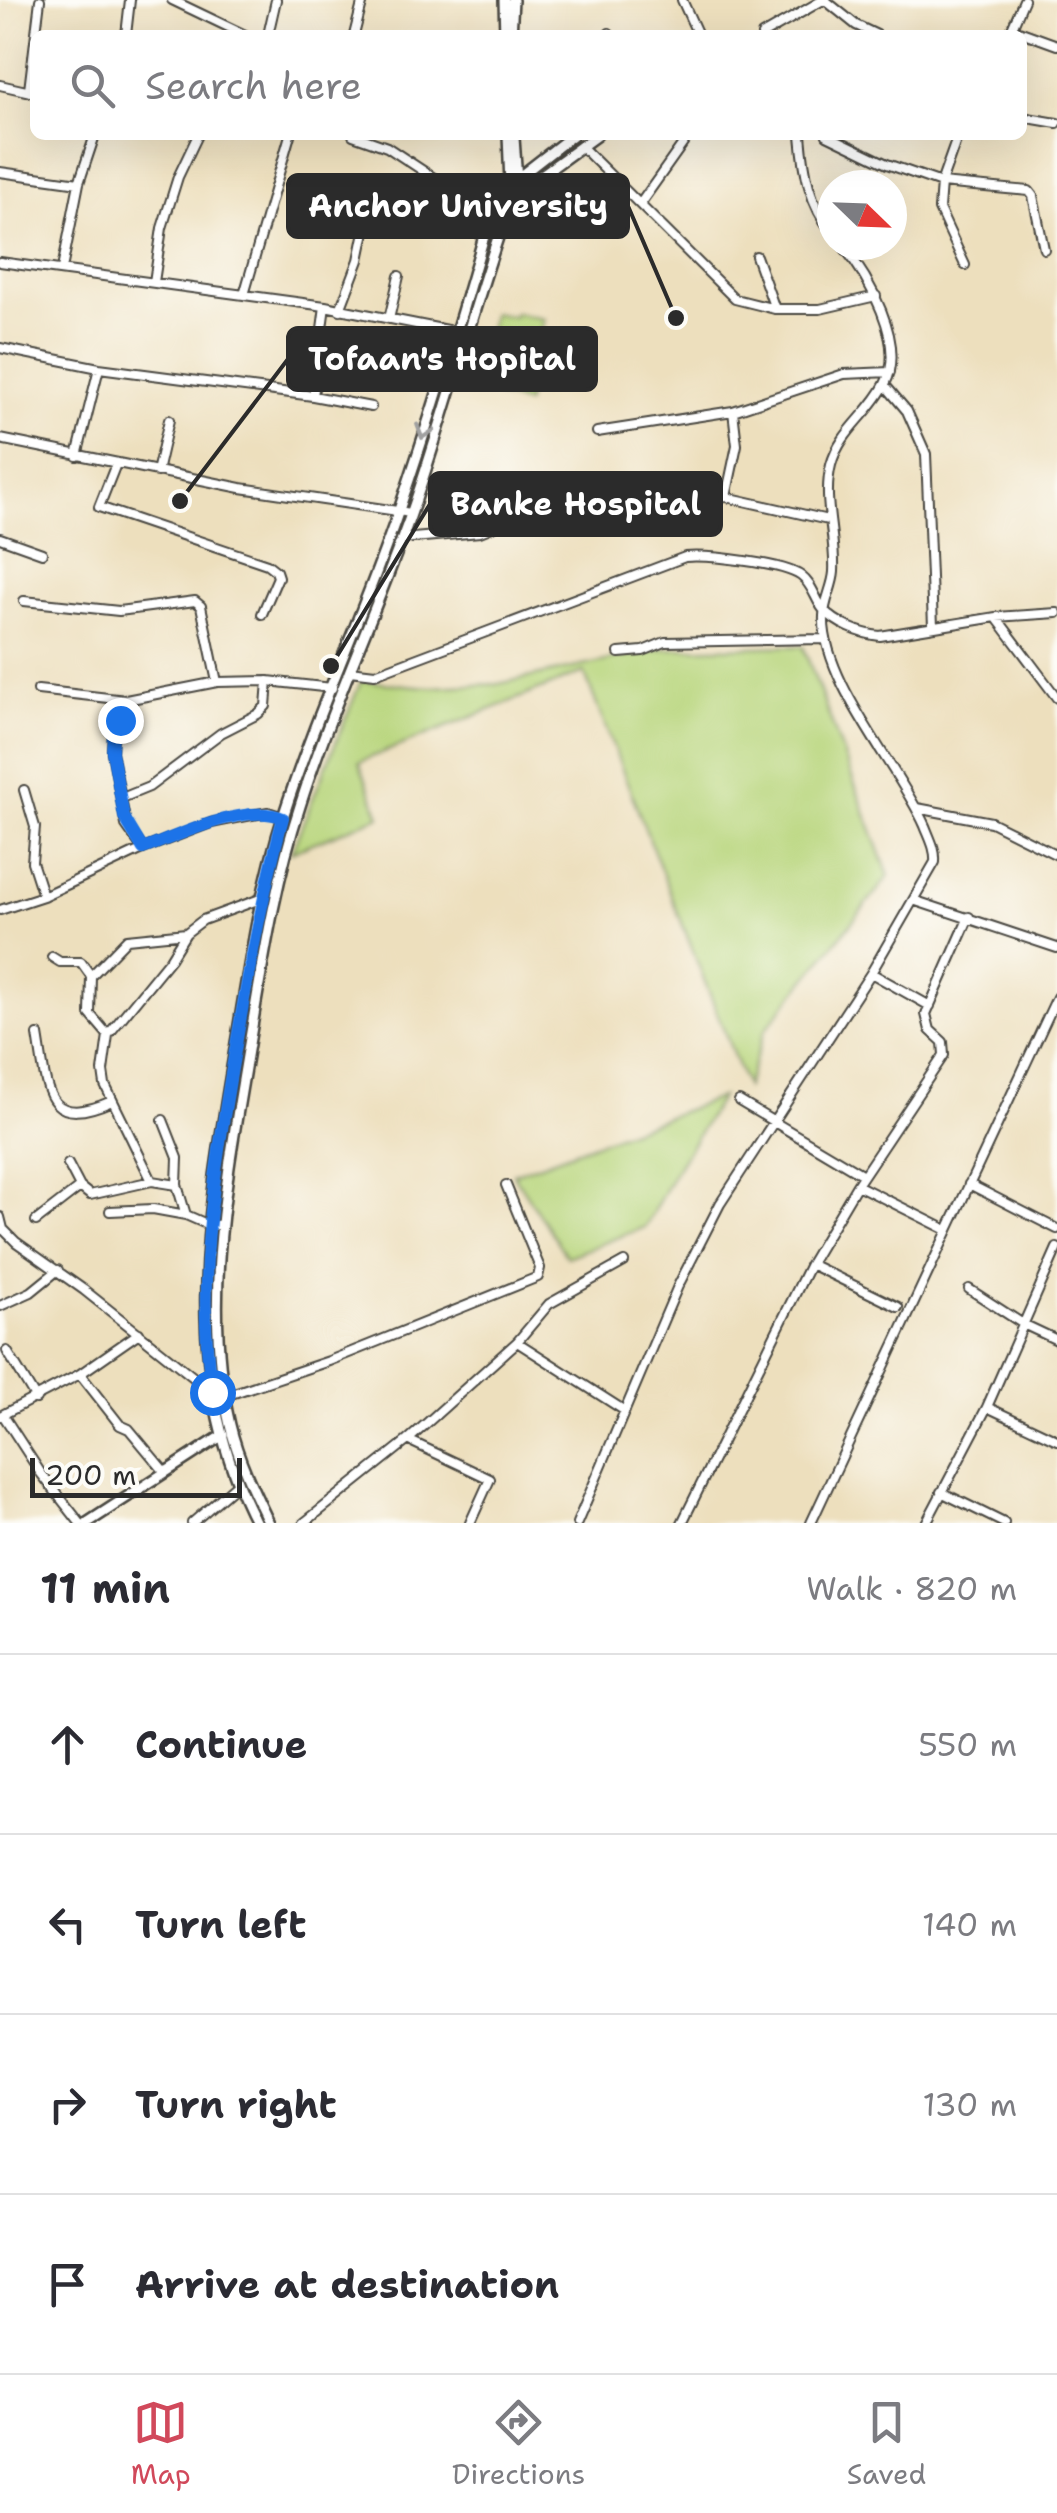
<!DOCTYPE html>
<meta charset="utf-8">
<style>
body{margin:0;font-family:"Shantell Sans",sans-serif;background:#f2f2f3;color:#2b2b33}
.compass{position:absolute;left:817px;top:170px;width:90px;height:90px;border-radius:50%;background:#fff;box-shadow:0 10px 40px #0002;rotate:113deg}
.scale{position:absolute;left:30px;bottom:25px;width:212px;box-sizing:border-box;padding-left:10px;border:5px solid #2b2b2b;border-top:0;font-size:28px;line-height:35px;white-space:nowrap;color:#2b2b2b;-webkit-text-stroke:8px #fdfcf7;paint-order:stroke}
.stop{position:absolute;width:30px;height:30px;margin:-22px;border:8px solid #1a73e8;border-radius:50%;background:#fff}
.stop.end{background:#1a73e8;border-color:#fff;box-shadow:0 2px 10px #0008}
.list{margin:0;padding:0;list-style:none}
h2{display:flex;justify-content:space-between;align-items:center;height:130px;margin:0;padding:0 40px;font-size:42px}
h2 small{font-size:32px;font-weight:400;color:#7c7c81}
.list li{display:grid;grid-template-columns:65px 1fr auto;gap:30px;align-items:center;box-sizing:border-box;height:180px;padding:0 40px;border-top:2px solid #e1e1e2}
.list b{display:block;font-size:38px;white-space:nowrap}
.list em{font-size:32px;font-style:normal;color:#7c7c81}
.icon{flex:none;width:55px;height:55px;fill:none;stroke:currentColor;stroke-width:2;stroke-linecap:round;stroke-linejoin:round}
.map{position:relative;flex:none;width:1057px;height:1523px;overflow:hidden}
.search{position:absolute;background:#fff;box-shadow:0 10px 40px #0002;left:30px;right:30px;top:30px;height:110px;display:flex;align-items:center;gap:25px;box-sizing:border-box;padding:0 35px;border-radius:15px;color:#7c7c81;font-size:38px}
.sheet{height:850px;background:#fff}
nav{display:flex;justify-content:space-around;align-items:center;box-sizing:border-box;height:140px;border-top:2px solid #e1e1e2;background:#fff;font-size:28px;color:#7c7c81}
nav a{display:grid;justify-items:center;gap:5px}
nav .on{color:#d1495b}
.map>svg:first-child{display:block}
</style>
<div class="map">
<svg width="1057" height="1523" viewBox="0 0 1057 1523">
<rect width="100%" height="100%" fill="#fdfcf7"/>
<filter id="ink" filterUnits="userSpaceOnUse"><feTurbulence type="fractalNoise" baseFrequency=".01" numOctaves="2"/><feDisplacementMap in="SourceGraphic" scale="20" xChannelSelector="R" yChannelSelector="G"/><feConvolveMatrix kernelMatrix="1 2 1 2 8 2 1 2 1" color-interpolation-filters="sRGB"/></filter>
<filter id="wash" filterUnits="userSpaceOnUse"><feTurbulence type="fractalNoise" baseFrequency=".0048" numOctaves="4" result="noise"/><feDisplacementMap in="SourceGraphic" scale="40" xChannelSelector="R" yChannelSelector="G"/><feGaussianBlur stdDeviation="2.25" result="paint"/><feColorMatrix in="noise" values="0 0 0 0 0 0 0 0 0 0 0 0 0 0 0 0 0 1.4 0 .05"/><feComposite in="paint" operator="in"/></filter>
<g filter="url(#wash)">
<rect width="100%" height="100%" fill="#eddfbd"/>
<path fill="#b8d57c" stroke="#728054" stroke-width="2.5" d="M 493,313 L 514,317 L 515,313 L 544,319 L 526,404 L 498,396 L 505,353 L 485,347 Z
M 803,646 L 889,876 L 765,1030 L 746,1087 L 584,672 L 359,762 L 380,816 L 291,852 L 361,681 L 430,687 L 498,684 L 662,649 Z
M 721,1097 L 674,1173 L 645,1227 L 567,1257 L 513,1174 Z"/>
</g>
<g filter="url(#ink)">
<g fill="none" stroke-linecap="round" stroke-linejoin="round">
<defs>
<path id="minor" d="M 172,0 L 245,35
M 682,0 L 698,35
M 825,0 L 856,25 L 877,35
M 1013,29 L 1057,45
M 609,33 L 610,35
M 126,35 L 130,0
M 268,35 L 276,0
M 354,35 L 363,0
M 762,35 L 823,0
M 1009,35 L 1024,0
M 0,85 L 35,93
M 29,90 L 40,0
M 1022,117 L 1057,123
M 353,135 L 387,147 L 490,215
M 801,135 C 804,171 809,204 832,232
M 827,135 L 887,164 L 941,183 L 1029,191 L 1033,196 L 1044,249
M 957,138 L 941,183 L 939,209 L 965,265
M 581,146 L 735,299 L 775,309 L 820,309 L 876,296
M 0,172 L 79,183
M 640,204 L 689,135
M 756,256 L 775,309
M 0,262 L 325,306 L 457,332
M 62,269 L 79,183 L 95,135
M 154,282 L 162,228 L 178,177 L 198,135
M 244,295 L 290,135
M 340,310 L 359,260 L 368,217
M 389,319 L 399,276
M 0,348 L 99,368 L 313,396 L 371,407
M 885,385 L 907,411 L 926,454 L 933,626
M 313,396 L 325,306
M 597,432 L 733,411 L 844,374 L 890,372
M 0,439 L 241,488 L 411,513
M 77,456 L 99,368
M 116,464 L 99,507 L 267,564 L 276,571 L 278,577 L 262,614
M 157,472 L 169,420
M 726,497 L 737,445 L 733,411
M 0,538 L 42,553
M 402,539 L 480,532 L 524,514 L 595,495 L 726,497 L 828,520
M 24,601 L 119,611 L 195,601 L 201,606 L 217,682
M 996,617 L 1057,698
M 619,653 L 643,651 L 665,642 L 823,639
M 350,671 L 375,674 L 685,557 C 708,555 783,563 801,576 C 813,585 815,599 823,609 C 836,624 861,634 880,636 L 996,617 L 1057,613
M 38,690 L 126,700 L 217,682 L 268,681 L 332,688
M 126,700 L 113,734 L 112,752 L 126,825 L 143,849
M 24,790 L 35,827 L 32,862 L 43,896
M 122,798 L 149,787 L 221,733 L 258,714 L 266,706 L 268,681
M 917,808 L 991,822 L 1057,855
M 913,900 L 1057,948
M 0,910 L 43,896 L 143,849 L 211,823 L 268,812 L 283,817
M 52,957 L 60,962 L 81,962 L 91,976
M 871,973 L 930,1006
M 38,1035 C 47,1088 44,1131 112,1101
M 108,1035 L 90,1014 L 91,976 L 127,939 L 186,933
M 739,1101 L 863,1175
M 163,1120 L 178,1158 L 177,1185
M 68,1164 L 80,1187 L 90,1195 L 152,1181 L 177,1185 L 186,1215 L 211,1226 L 222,1224
M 152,1181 L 105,1085 L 103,1071 L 108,1035 L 170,959 L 186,933 L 203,920 L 263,898
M 969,1184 L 1057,1229
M 857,1185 L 947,1230
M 110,1211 L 153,1209 L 186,1215
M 0,1217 L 3,1229 L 16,1242 L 84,1290 L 212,1392
M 36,1221 L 80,1187
M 810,1264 L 898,1307
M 969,1289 L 1023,1324 L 1057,1340
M 0,1306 L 31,1292 L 58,1270
M 517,1342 L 625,1411
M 7,1351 L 36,1399
M 80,1374 L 120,1425 L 129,1429 L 164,1471
M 225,1396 L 329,1361 L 538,1277 L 540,1268 L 506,1185
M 987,1407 L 1057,1440
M 3,1415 L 40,1472 L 80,1523
M 0,1416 L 80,1374 L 139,1333
M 408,1440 L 490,1479 L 470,1523
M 941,1492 L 1004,1523
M 192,1523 L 236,1485
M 304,1523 L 408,1440 L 517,1342 L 549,1304 L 624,1262
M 577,1523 L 678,1286 L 720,1204 L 871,973 L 935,862 C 936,849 930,839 925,826 C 899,767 821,680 824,616 C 824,601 833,587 834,572 C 836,536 822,501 831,465 C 840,431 870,414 885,384 C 907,344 868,276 842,245
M 682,1523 L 810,1264 L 857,1185 L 944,1055 L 943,1042 L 930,1030 L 926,1014 L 969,917
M 811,1523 L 1057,997
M 926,1523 L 987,1407 L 1057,1248"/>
<path id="tertiary" d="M 504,0 L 505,35
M 511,35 L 513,0
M 508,135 L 510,184
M 514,138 L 517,180
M 87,1523 L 223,1435
M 256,1523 C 176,1369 209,1206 236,1043 C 249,966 260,888 284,814 C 317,711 364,613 399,510 C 432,413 462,314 490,215 L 510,184 L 573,135
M 269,1523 C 254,1492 238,1459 230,1425 C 201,1303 228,1172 248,1050 C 262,969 274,885 300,806 C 331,708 375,614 410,517 C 445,417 471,314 506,214 L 517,193 L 597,135"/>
</defs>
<use href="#minor" stroke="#484641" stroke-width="12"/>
<use href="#tertiary" stroke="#484641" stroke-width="14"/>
<use href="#minor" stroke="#fff" stroke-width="8"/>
<use href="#tertiary" stroke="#fff" stroke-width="9"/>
</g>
<defs><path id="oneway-chevron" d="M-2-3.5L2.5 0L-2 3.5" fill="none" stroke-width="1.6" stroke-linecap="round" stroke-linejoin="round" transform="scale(2.5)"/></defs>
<use stroke="#a0a0a0" href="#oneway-chevron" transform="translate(424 432) rotate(107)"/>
</g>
<g fill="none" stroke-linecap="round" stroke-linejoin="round" filter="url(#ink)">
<path stroke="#1a73e8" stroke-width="12" d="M 120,720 L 113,734 L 112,752 L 124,817 L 143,849 C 179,835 247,802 283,818 C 260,904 245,992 230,1080 C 213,1182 196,1289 212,1392"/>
</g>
<path fill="none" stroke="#2b2b2b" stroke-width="4" d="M676 318L628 206M180 501L288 359M331 666L430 504"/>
<g fill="#2b2b2b" stroke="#fdfcf7" stroke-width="4">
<circle cx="676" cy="318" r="10"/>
<circle cx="180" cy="501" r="10"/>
<circle cx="331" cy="666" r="10"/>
</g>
<g fill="#2b2b2b" stroke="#2b2b2b" stroke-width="4">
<rect x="288" y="175" width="340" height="62" rx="10"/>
<rect x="288" y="328" width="308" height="62" rx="10"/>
<rect x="430" y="473" width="291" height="62" rx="10"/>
</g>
<g font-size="32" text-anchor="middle" font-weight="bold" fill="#fff">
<text x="458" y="217">Anchor University</text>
<text x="442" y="370">Tofaan's Hopital</text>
<text x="576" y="515">Banke Hospital</text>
</g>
</svg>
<svg class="compass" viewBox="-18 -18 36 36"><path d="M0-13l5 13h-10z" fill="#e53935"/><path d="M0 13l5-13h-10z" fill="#7c7c81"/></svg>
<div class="scale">200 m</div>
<div class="stop" style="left:212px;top:1392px"></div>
<div class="stop end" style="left:120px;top:720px"></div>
<div class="search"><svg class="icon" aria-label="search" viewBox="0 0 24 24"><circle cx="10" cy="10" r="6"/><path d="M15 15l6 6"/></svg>Search here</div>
</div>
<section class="sheet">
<h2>11 min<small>Walk · 820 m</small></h2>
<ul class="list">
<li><svg class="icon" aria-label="ahead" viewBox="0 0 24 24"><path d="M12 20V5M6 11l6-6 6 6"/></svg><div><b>Continue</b></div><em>550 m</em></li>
<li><svg class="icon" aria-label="left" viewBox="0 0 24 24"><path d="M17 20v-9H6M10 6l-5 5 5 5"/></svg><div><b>Turn left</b></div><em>140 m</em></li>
<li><svg class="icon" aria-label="right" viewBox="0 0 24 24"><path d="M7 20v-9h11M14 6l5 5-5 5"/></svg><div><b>Turn right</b></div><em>130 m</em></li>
<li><svg class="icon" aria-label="arrive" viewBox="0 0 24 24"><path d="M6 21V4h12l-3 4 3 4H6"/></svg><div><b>Arrive at destination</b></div></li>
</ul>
</section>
<nav>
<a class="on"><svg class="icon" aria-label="map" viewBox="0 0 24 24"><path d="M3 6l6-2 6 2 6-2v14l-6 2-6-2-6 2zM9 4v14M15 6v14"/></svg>Map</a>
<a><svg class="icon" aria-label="directions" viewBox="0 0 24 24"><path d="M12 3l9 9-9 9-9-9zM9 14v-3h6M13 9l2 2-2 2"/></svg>Directions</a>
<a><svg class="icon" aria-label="saved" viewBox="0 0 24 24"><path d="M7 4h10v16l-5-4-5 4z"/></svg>Saved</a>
</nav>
